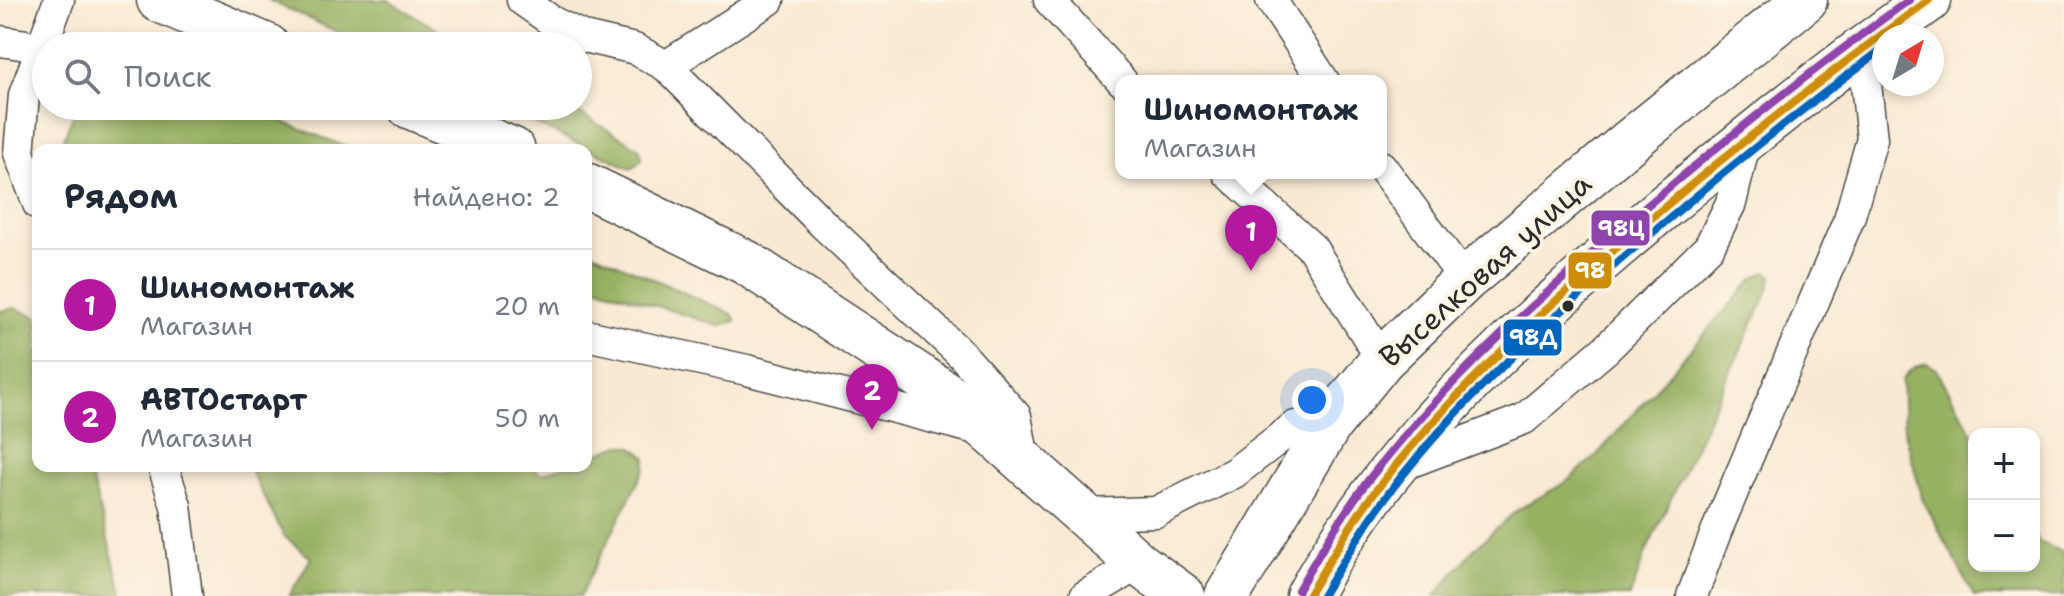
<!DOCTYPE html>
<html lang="ru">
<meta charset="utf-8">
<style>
body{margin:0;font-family:"Shantell Sans",sans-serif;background:#f2f2f3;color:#1f2937}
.controls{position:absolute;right:24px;bottom:24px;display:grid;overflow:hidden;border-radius:16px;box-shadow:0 4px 12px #0003}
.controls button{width:72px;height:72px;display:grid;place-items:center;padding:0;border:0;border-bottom:2px solid #e0e1e3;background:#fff;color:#1f2937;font:40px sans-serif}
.compass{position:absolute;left:1872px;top:24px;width:72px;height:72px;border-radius:50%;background:#fff;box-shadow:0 4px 12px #0003;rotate:38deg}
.you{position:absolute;left:1312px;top:400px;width:28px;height:28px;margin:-20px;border:6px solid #fff;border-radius:50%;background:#1a73e8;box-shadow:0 0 0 12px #1a73e833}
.badge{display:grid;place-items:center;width:52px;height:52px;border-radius:50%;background:#b5179e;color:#fff;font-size:26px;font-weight:700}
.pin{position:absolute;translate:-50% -66px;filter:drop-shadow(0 2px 4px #0008)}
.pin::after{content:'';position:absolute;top:42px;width:28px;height:24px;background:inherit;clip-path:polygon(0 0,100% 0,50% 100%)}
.popup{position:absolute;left:1115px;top:75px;width:272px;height:104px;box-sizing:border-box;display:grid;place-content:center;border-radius:16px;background:#fff;filter:drop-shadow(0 2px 6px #0005);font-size:26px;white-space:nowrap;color:#747a83}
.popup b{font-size:30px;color:#1f2937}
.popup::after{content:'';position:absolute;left:50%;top:100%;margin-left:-16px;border:16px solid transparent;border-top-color:#fff}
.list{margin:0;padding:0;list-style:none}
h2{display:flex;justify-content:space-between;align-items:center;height:104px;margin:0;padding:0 32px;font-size:34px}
h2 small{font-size:26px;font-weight:400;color:#747a83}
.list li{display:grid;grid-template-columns:52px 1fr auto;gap:24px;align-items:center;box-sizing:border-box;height:112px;padding:0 32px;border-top:2px solid #e0e1e3}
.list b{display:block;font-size:30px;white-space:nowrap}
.list p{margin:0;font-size:26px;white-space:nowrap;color:#747a83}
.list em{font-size:26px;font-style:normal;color:#747a83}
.icon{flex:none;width:44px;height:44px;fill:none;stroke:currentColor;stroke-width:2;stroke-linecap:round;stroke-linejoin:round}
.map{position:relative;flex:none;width:2064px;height:596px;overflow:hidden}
.search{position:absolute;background:#fff;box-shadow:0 4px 12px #0003;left:32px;top:32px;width:560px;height:88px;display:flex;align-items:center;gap:20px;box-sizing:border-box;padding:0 28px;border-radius:44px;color:#747a83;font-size:30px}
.panel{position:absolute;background:#fff;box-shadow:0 4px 12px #0003;left:32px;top:144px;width:560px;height:328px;border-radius:16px}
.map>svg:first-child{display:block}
</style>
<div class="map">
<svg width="2064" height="596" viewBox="0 0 2064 596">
<rect width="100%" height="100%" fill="#fcf5e5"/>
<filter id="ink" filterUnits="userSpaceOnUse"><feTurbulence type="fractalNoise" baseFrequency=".0125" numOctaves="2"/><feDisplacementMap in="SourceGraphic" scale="16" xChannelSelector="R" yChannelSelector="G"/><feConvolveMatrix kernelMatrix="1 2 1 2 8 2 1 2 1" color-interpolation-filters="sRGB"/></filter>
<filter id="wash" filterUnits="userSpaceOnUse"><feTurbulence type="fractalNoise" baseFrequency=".006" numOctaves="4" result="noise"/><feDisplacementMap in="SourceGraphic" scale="32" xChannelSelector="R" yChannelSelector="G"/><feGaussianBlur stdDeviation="1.8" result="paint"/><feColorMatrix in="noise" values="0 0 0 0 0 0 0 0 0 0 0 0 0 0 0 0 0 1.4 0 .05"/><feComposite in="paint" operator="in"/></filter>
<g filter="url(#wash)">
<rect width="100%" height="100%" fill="#f9e9d3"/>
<path fill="#96b162" stroke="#606e46" stroke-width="2" d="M 268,0 L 388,0 L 465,46 L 368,46 Z
M 77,106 L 243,106 L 354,150 L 59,150 Z
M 497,106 L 567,106 L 639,148 L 642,159 L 633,168 L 628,167 Z
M 586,249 L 732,314 L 736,321 L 719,326 L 586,283 Z
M 1766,272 L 1772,276 L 1769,289 L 1646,552 L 1630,596 L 1435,596 L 1472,551 L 1517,510 L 1566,482 L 1596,456 L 1754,278 Z
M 14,308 L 38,317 L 38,466 L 88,466 L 123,596 L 0,596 L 0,311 Z
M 1927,363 L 1937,370 L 1974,436 L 1974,566 L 2034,566 L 2034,535 L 2039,542 L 2064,553 L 2064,596 L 1974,596 L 1922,498 L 1904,429 L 1902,380 C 1909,370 1915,365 1927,363 Z
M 620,445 L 633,447 L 646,457 L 645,468 L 580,596 L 289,596 L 311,558 L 284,536 L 248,466 L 432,466 L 436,473 L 445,473 L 465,466 L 530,466 L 542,474 L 564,466 L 586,466 L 586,458 Z"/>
</g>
<g filter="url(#ink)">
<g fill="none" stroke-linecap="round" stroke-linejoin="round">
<defs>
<path id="lane" d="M 522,0 L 553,22 L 584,37 L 635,49 L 666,66 L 822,223 L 962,355 L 1016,416 L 1024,460
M 1049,0 L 1122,81
M 1271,0 L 1324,81
M 0,41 L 40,47
M 666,66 L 769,0
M 1381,166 L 1465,280
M 1228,173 L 1312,248 L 1382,360
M 38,204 L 19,153 L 24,95 L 59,0
M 586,335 L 747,370 L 984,431
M 163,466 L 176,506 L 187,596
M 1395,468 L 1524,419 L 1606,349 L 1709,247 L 1731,203 L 1746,139
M 1082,514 L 1156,512 L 1234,473 L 1295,426 L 1330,424
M 1085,596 L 1139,564
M 1692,596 L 1716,532 L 1849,219 L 1872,139 L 1862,47"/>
<path id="secondary" d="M 159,0 L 267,46
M 409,106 L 513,150
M 586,185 L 747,263 L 951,397 L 1139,564 L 1183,596"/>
<path id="primary" d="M 1227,596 L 1330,424 L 1382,360 L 1465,280 L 1630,141 L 1805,0
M 1308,596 C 1391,441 1524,325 1657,213 C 1745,139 1835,67 1929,0"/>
</defs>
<use href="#lane" stroke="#4a4844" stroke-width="33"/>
<use href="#secondary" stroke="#4a4844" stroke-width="47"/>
<use href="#primary" stroke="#4a4844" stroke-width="47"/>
<use href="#lane" stroke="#fff" stroke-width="30"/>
<use href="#secondary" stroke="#fff" stroke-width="44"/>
<use href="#primary" stroke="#fff" stroke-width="44"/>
<defs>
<path id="bus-1" d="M 1308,596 C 1331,558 1353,519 1381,484 C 1458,385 1552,302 1648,221 C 1739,144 1832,70 1929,0"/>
<path id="bus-2" d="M 1322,596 C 1343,561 1364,527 1388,494 C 1463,395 1557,313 1651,234 C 1727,169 1804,107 1884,48"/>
<path id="bus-3" d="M 1298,590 C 1320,552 1343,513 1370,478 C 1448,377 1545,293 1642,210 C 1728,137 1817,66 1909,0"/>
</defs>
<use href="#bus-1" stroke="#fcf5e5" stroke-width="14"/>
<use href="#bus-2" stroke="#fcf5e5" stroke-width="14"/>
<use href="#bus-3" stroke="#fcf5e5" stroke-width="14"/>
<use href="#bus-1" stroke="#ce8d09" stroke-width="8"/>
<use href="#bus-2" stroke="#0065bd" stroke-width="8"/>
<use href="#bus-3" stroke="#8e44ad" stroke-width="8"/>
</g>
</g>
<circle fill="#2b2b2b" stroke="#fcf5e5" stroke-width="3" cx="1568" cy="306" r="7"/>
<g text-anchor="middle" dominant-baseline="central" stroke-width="8" stroke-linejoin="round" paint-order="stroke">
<g font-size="30" fill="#2b2b2b" stroke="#fcf5e5">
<text transform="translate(1485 270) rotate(-42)">Выселковая улица</text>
</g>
</g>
<g stroke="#fcf5e5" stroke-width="3">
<rect x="1590" y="209" width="61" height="38" rx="8" fill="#8e44ad"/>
<rect x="1567" y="251" width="46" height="39" rx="8" fill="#ce8d09"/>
<rect x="1502" y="318" width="61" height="39" rx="8" fill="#0065bd"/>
</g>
<g font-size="22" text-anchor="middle" font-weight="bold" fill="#fff">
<text x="1621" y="236">98Ц</text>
<text x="1590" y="278">98</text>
<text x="1533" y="345">98Д</text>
</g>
</svg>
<div class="controls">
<button>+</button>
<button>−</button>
</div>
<svg class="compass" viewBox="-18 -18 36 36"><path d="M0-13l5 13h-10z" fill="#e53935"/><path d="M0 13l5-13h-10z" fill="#747a83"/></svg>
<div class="you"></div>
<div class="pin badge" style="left:1251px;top:271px">1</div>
<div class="popup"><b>Шиномонтаж</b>Магазин</div>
<div class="pin badge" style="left:872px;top:430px">2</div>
<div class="search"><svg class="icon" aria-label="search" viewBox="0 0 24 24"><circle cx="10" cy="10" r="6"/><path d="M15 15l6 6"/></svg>Поиск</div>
<section class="panel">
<h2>Рядом<small>Найдено: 2</small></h2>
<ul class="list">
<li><span class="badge">1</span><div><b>Шиномонтаж</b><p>Магазин</p></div><em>20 m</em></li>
<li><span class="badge">2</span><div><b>АВТОстарт</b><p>Магазин</p></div><em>50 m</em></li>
</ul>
</section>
</div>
